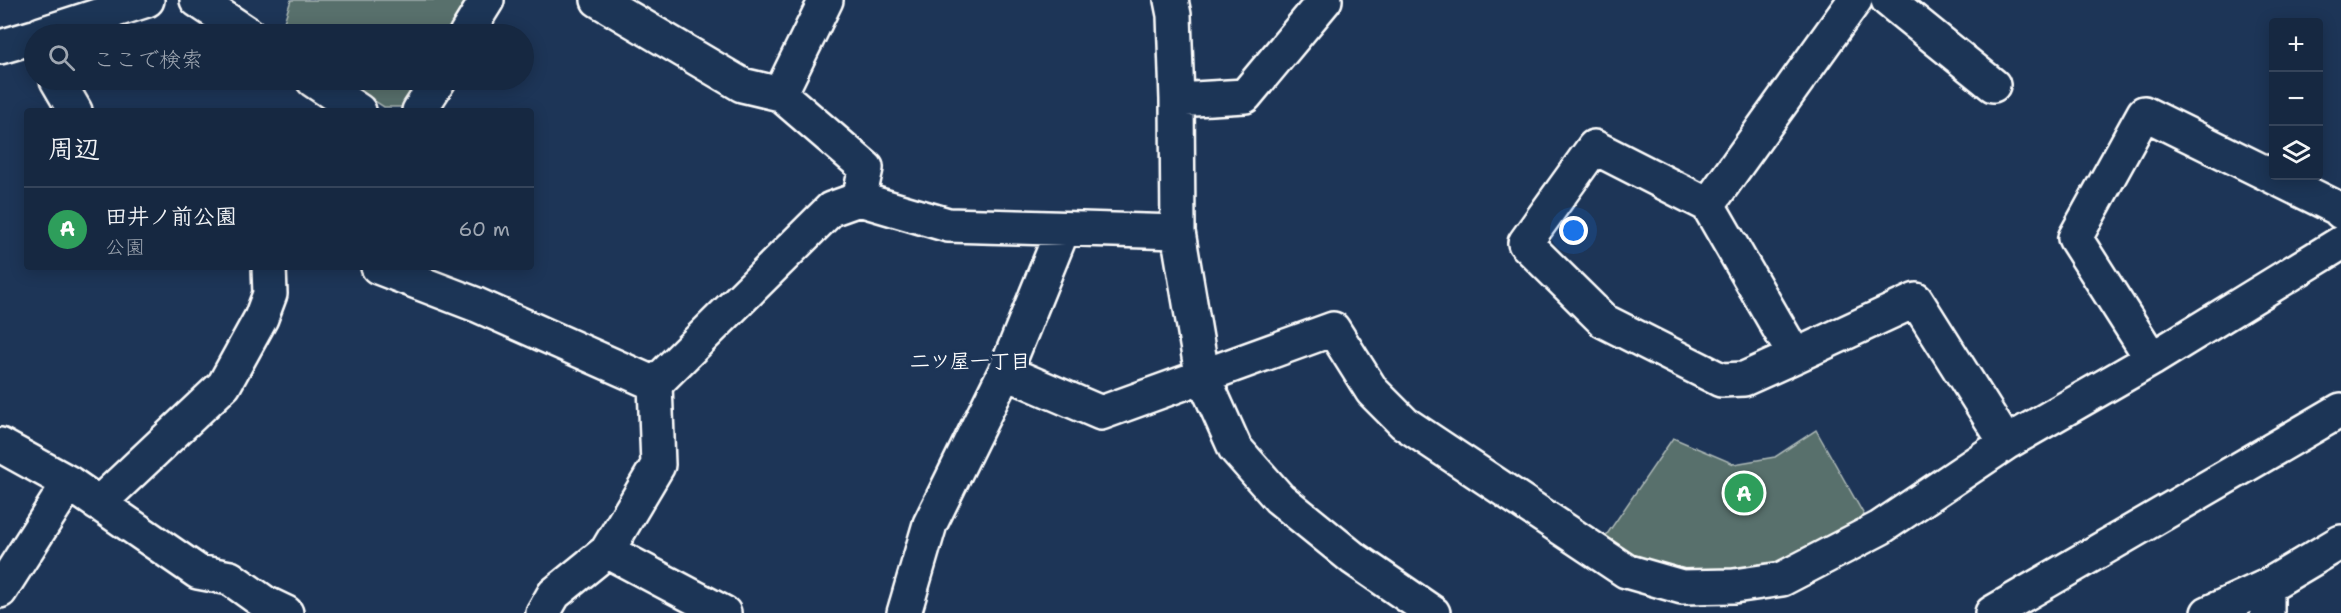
<!DOCTYPE html>
<html lang="ja">
<meta charset="utf-8">
<style>
body{margin:0;font-family:"Shantell Sans","Klee One",sans-serif;background:#1f3048;color:#f1f3f6}
.controls{position:absolute;right:18px;top:18px;display:grid;overflow:hidden;border-radius:6px;box-shadow:0 3px 15px #0003}
.controls button{width:54px;height:54px;display:grid;place-items:center;padding:0;border:0;border-bottom:2px solid #35445a;background:#162841;color:#f1f3f6;font:30px sans-serif}
.you{position:absolute;left:1574px;top:231px;width:21px;height:21px;margin:-15px;border:4px solid #fff;border-radius:50%;background:#1a73e8;box-shadow:0 0 0 9px #1a73e833}
.badge{display:grid;place-items:center;width:39px;height:39px;border-radius:50%;background:#ff9aa2;color:#fff;font-size:20px;font-weight:700}
.pin{position:absolute;translate:-50% -50%;border:3px solid #fff;box-shadow:0 2px 6px #0006}
.list{margin:0;padding:0;list-style:none}
h2{display:flex;justify-content:space-between;align-items:center;height:78px;margin:0;padding:0 24px;font-size:26px}
h2 small{font-size:20px;font-weight:400;color:#9ea6b1}
.list li{display:grid;grid-template-columns:39px 1fr auto;gap:18px;align-items:center;box-sizing:border-box;height:84px;padding:0 24px;border-top:2px solid #35445a}
.list b{display:block;font-size:22px;white-space:nowrap}
.list p{margin:0;font-size:20px;white-space:nowrap;color:#9ea6b1}
.list em{font-size:20px;font-style:normal;color:#9ea6b1}
.icon{flex:none;width:33px;height:33px;fill:none;stroke:currentColor;stroke-width:2;stroke-linecap:round;stroke-linejoin:round}
.map{position:relative;flex:none;width:2341px;height:613px;overflow:hidden}
.search{position:absolute;background:#162841;box-shadow:0 3px 15px #0003;left:24px;top:24px;width:510px;height:66px;display:flex;align-items:center;gap:15px;box-sizing:border-box;padding:0 21px;border-radius:33px;color:#9ea6b1;font-size:22px}
.panel{position:absolute;background:#162841;box-shadow:0 3px 15px #0003;left:24px;top:108px;width:510px;height:162px;border-radius:6px}
.map>svg:first-child{display:block}
</style>
<div class="map">
<svg width="2341" height="613" viewBox="0 0 2341 613">
<rect width="100%" height="100%" fill="#1d3557"/>
<filter id="ink" filterUnits="userSpaceOnUse"><feTurbulence type="fractalNoise" baseFrequency=".0167" numOctaves="2"/><feDisplacementMap in="SourceGraphic" scale="12" xChannelSelector="R" yChannelSelector="G"/><feConvolveMatrix kernelMatrix="1 2 1 2 8 2 1 2 1" color-interpolation-filters="sRGB"/></filter>
<g filter="url(#ink)">
<path fill="#59706c" stroke="#acb8b6" stroke-width="1.5" d="M 291,0 L 466,0 L 446,34 L 280,34 Z
M 342,80 L 421,80 L 405,107 L 384,107 Z
M 1816,430 L 1868,522 L 1814,553 L 1750,574 L 1667,571 L 1601,543 L 1673,438 L 1734,464 L 1775,457 Z"/>
<g fill="none" stroke-linecap="round" stroke-linejoin="round">
<defs>
<path id="minor" d="M 197,0 L 248,34
M 598,0 L 742,85 L 780,94 L 826,0
M 1171,0 L 1174,15 L 1177,100 L 1178,232 L 1202,374 L 1235,448 L 1279,498 L 1353,558 L 1433,613
M 1855,0 L 1708,205 L 1795,356 L 1916,300 L 2006,443
M 1888,0 L 1993,85
M 41,34 L 147,0
M 466,34 L 487,0
M 0,47 L 34,37
M 57,80 L 75,111
M 313,80 L 359,111
M 780,94 L 866,168 L 859,199
M 1177,100 L 1245,96 L 1325,0
M 419,111 L 439,80
M 1708,205 L 1594,147 L 1525,243 L 1604,321 L 1721,380 L 1744,379 L 1795,356
M 378,267 L 477,305 L 655,384
M 2152,359 L 2075,238 L 2144,113 L 2337,208 L 2341,212
M 1005,372 L 1101,413 L 1333,329 L 1372,391 L 1404,423 L 1626,571 L 1682,587 L 1734,586 L 1782,579 L 1880,528 L 2006,443 L 2152,359 L 2341,243
M 0,445 L 69,483 L 198,572 L 230,578 L 265,603 L 286,613
M 98,504 L 224,385 L 261,318 L 270,294 L 269,267
M 607,551 L 724,613
M 0,591 L 69,483
M 543,613 L 554,594 L 607,551 L 658,465 L 655,384 L 831,209 L 859,199 L 948,225 L 1178,232
M 904,613 L 930,524 L 1005,372 L 1063,229
M 1992,613 L 2341,410
M 2208,613 L 2267,586
M 2267,613 L 2267,586 L 2341,542"/>
</defs>
<use href="#minor" stroke="#fff" stroke-width="38"/>
<use href="#minor" stroke="#1d3557" stroke-width="33"/>
</g>
</g>
<g text-anchor="middle" dominant-baseline="central" stroke-width="6" stroke-linejoin="round" paint-order="stroke">
<g font-size="20" font-weight="bold" fill="#fff" stroke="#1d3557">
<text x="970" y="361">二ツ屋一丁目</text>
</g>
</g>
</svg>
<div class="controls">
<button>+</button>
<button>−</button>
<button><svg class="icon" aria-label="layers" viewBox="0 0 24 24"><path d="M12 4l9 5-9 5-9-5zM3 14l9 5 9-5"/></svg></button>
</div>
<div class="you"></div>
<div class="pin badge" style="left:1744px;top:493px;background:#2e9e5b">A</div>
<div class="search"><svg class="icon" aria-label="search" viewBox="0 0 24 24"><circle cx="10" cy="10" r="6"/><path d="M15 15l6 6"/></svg>ここで検索</div>
<section class="panel">
<h2>周辺<small></small></h2>
<ul class="list">
<li><span class="badge" style="background:#2e9e5b">A</span><div><b>田井ノ前公園</b><p>公園</p></div><em>60 m</em></li>
</ul>
</section>
</div>
